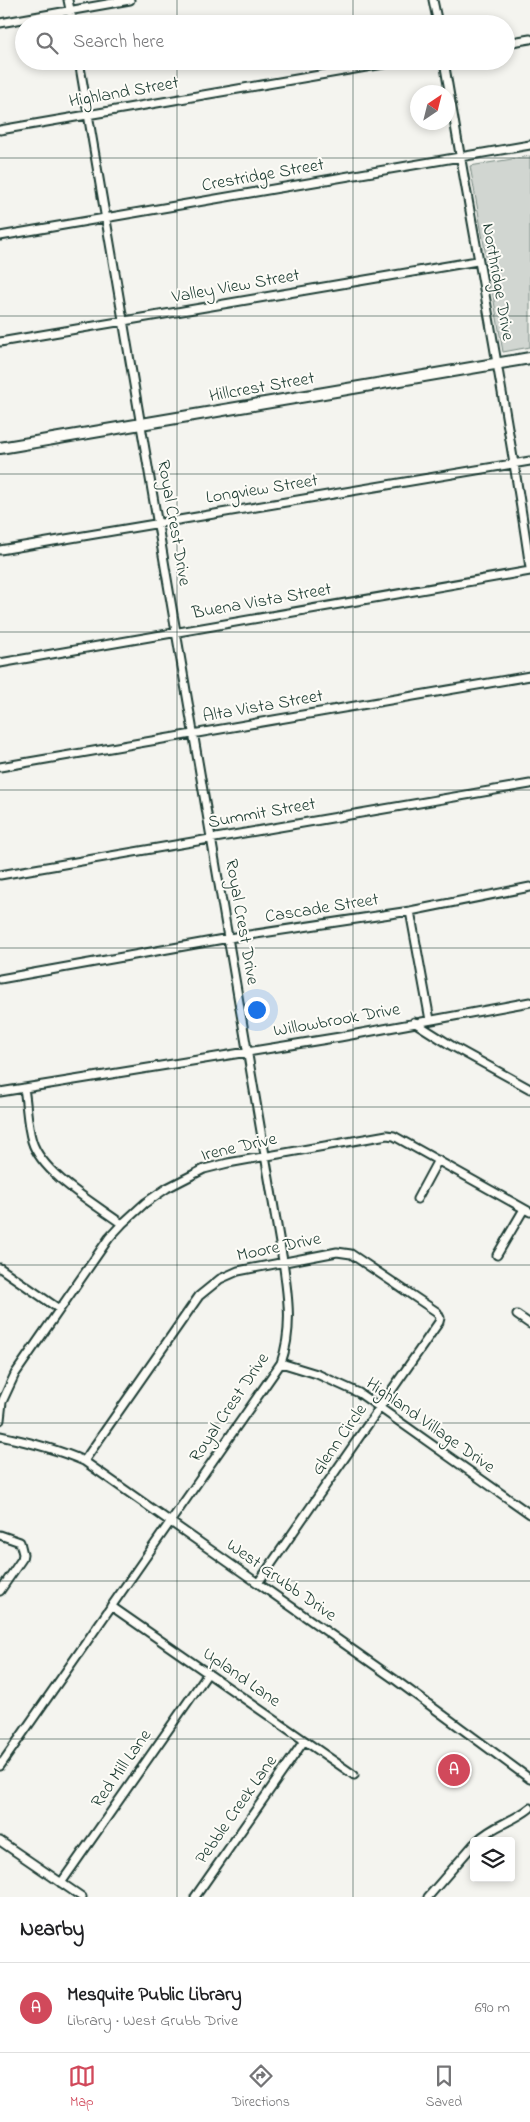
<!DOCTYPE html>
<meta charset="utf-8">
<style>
body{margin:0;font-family:"Indie Flower",sans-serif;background:#f2f2f2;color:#202124}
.controls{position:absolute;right:15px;bottom:15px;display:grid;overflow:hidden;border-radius:5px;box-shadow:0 2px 8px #0003}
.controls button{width:45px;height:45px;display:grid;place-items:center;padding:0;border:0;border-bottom:1px solid #e0e0e0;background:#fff;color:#202124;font:25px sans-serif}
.compass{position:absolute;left:410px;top:85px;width:45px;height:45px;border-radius:50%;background:#fff;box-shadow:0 2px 8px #0003;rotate:35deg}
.you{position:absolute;left:256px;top:1009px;width:18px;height:18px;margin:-12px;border:4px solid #fff;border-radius:50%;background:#1a73e8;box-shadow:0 0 0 8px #1a73e833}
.badge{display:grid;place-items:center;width:32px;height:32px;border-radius:50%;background:#d1495b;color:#fff;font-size:16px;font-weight:700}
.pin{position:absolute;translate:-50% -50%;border:2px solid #fff;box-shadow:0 1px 5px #0006}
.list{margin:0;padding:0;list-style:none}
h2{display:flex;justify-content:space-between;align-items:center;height:65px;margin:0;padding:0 20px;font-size:21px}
h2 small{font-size:16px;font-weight:400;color:#757577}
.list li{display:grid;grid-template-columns:32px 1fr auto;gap:15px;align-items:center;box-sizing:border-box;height:90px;padding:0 20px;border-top:1px solid #e0e0e0}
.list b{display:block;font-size:19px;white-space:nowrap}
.list p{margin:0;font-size:16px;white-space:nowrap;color:#757577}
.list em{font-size:16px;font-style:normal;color:#757577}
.icon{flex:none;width:28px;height:28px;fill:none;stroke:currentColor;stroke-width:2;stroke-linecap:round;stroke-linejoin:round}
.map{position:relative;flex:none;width:530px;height:1897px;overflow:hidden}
.search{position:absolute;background:#fff;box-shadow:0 2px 8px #0003;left:15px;right:15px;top:15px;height:55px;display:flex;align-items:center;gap:12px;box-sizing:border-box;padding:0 18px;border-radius:28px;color:#757577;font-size:19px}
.sheet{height:155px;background:#fff}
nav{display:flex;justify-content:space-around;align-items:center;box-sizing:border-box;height:70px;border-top:1px solid #e0e0e0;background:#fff;font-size:14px;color:#757577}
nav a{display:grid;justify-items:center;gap:2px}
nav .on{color:#d1495b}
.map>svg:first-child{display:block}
</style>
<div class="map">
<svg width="530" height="1897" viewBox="0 0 530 1897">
<rect width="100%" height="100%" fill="#f4f4ef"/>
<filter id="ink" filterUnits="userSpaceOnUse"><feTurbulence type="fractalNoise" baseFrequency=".02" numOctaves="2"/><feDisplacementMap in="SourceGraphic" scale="10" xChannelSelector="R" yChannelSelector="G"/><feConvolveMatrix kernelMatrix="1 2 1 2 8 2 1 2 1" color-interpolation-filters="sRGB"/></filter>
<g filter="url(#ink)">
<path fill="#d1d6d1" stroke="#788a82" d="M 530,156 L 530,347 L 503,352 L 470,166 Z"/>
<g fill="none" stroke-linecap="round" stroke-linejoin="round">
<defs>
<path id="street" d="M 68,0 L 73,24
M 433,0 L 438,24
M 0,23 L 130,0
M 506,43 L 530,39
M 444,61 C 472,230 506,398 530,568
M 0,130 L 401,61
M 0,236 L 530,145
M 0,342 L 477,261
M 0,550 L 530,461
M 0,663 L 530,571
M 0,767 L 530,676
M 0,875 L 530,784
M 410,911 L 430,1020
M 0,979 L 229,938 L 410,911 L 530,887
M 414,1022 L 452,1046 L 530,1089
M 24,1088 C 27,1105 27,1125 32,1141 C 42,1174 95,1204 122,1224
M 0,1092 L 340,1037 L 530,1002
M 417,1199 L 438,1160
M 497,1255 L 524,1209
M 0,1268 L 59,1309
M 517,1315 L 530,1324
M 281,1363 L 317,1374 L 359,1393 L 530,1514
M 0,1420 L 2,1402 L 15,1374 L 109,1238 L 122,1224 L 145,1203 L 167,1188 L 204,1169 L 228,1163 L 387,1135 L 394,1136 L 530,1212
M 0,1436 C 29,1442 57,1449 84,1461 L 397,1681 L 530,1779
M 84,1461 L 199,1296 L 220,1279 L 238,1271 L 337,1252 L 351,1254 L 437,1312 L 440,1318 L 439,1322 L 258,1583
M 0,1535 L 20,1542 L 23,1554 L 22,1559 L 0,1591
M 111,1606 L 354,1775
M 0,1766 L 281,1363 C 293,1329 288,1296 283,1261 L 79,61
M 0,1841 L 82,1897
M 477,1841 C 493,1825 513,1822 530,1808
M 61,1883 L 208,1673
M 195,1897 L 304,1741
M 428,1897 L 474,1844"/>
<path id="secondary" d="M 0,448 L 530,358"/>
</defs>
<use href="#street" stroke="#1f3d34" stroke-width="11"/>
<use href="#secondary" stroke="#1f3d34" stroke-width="14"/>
<use href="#street" stroke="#fdfcf7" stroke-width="7"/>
<use href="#secondary" stroke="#fdfcf7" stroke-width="10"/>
</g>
</g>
<path fill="none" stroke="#1f3d34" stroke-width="1" stroke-opacity="0.55" d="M 177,0 L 177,24M 353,0 L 353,24M 177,61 L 177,1897M 353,61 L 353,1897M 0,158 L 530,158M 0,316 L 530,316M 0,474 L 530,474M 0,632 L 530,632M 0,790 L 530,790M 0,948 L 530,948M 0,1107 L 530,1107M 0,1265 L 530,1265M 0,1423 L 530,1423M 0,1581 L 530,1581M 0,1739 L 530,1739"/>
<g text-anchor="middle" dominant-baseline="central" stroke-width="4" stroke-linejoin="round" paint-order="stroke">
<g font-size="18" fill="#1f3d34" stroke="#fdfcf7">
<text transform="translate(124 93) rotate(-10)">Highland Street</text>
<text transform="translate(263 176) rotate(-10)">Crestridge Street</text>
<text transform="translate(497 282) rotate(80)">Northridge Drive</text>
<text transform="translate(236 287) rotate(-10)">Valley View Street</text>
<text transform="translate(262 388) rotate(-10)">Hillcrest Street</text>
<text transform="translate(262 490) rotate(-9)">Longview Street</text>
<text transform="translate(173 523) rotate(80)">Royal Crest Drive</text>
<text transform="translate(262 602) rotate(-10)">Buena Vista Street</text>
<text transform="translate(263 707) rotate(-10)">Alta Vista Street</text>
<text transform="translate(262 814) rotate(-10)">Summit Street</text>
<text transform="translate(322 909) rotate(-9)">Cascade Street</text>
<text transform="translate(241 922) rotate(80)">Royal Crest Drive</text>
<text transform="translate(337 1021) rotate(-10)">Willowbrook Drive</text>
<text transform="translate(239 1148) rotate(-13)">Irene Drive</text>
<text transform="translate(279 1248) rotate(-12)">Moore Drive</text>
<text transform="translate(230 1408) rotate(-56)">Royal Crest Drive</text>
<text transform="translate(430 1426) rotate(35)">Highland Village Drive</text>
<text transform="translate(340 1440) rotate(-55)">Glenn Circle</text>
<text transform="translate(281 1581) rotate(35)">West Grubb Drive</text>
<text transform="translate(241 1678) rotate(35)">Upland Lane</text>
<text transform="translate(122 1769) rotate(-55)">Red Mill Lane</text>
<text transform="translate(237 1810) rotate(-55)">Pebble Creek Lane</text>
</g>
</g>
</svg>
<div class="controls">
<button><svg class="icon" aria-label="layers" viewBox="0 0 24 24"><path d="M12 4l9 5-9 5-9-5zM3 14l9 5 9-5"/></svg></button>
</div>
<svg class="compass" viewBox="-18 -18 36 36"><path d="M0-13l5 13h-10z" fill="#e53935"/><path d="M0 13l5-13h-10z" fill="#757577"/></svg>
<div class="you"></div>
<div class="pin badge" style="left:454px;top:1770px">A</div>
<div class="search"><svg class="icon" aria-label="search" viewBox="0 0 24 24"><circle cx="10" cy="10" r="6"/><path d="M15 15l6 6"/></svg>Search here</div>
</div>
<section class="sheet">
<h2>Nearby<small></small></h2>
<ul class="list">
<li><span class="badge">A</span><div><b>Mesquite Public Library</b><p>Library · West Grubb Drive</p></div><em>690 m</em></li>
</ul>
</section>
<nav>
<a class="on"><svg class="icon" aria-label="map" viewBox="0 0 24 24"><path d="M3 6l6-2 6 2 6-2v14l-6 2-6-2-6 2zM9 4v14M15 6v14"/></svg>Map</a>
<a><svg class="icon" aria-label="directions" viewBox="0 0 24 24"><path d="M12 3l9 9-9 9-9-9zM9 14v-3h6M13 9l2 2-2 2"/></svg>Directions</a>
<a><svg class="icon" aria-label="saved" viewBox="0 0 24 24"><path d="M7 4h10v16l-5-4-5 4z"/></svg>Saved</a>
</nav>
